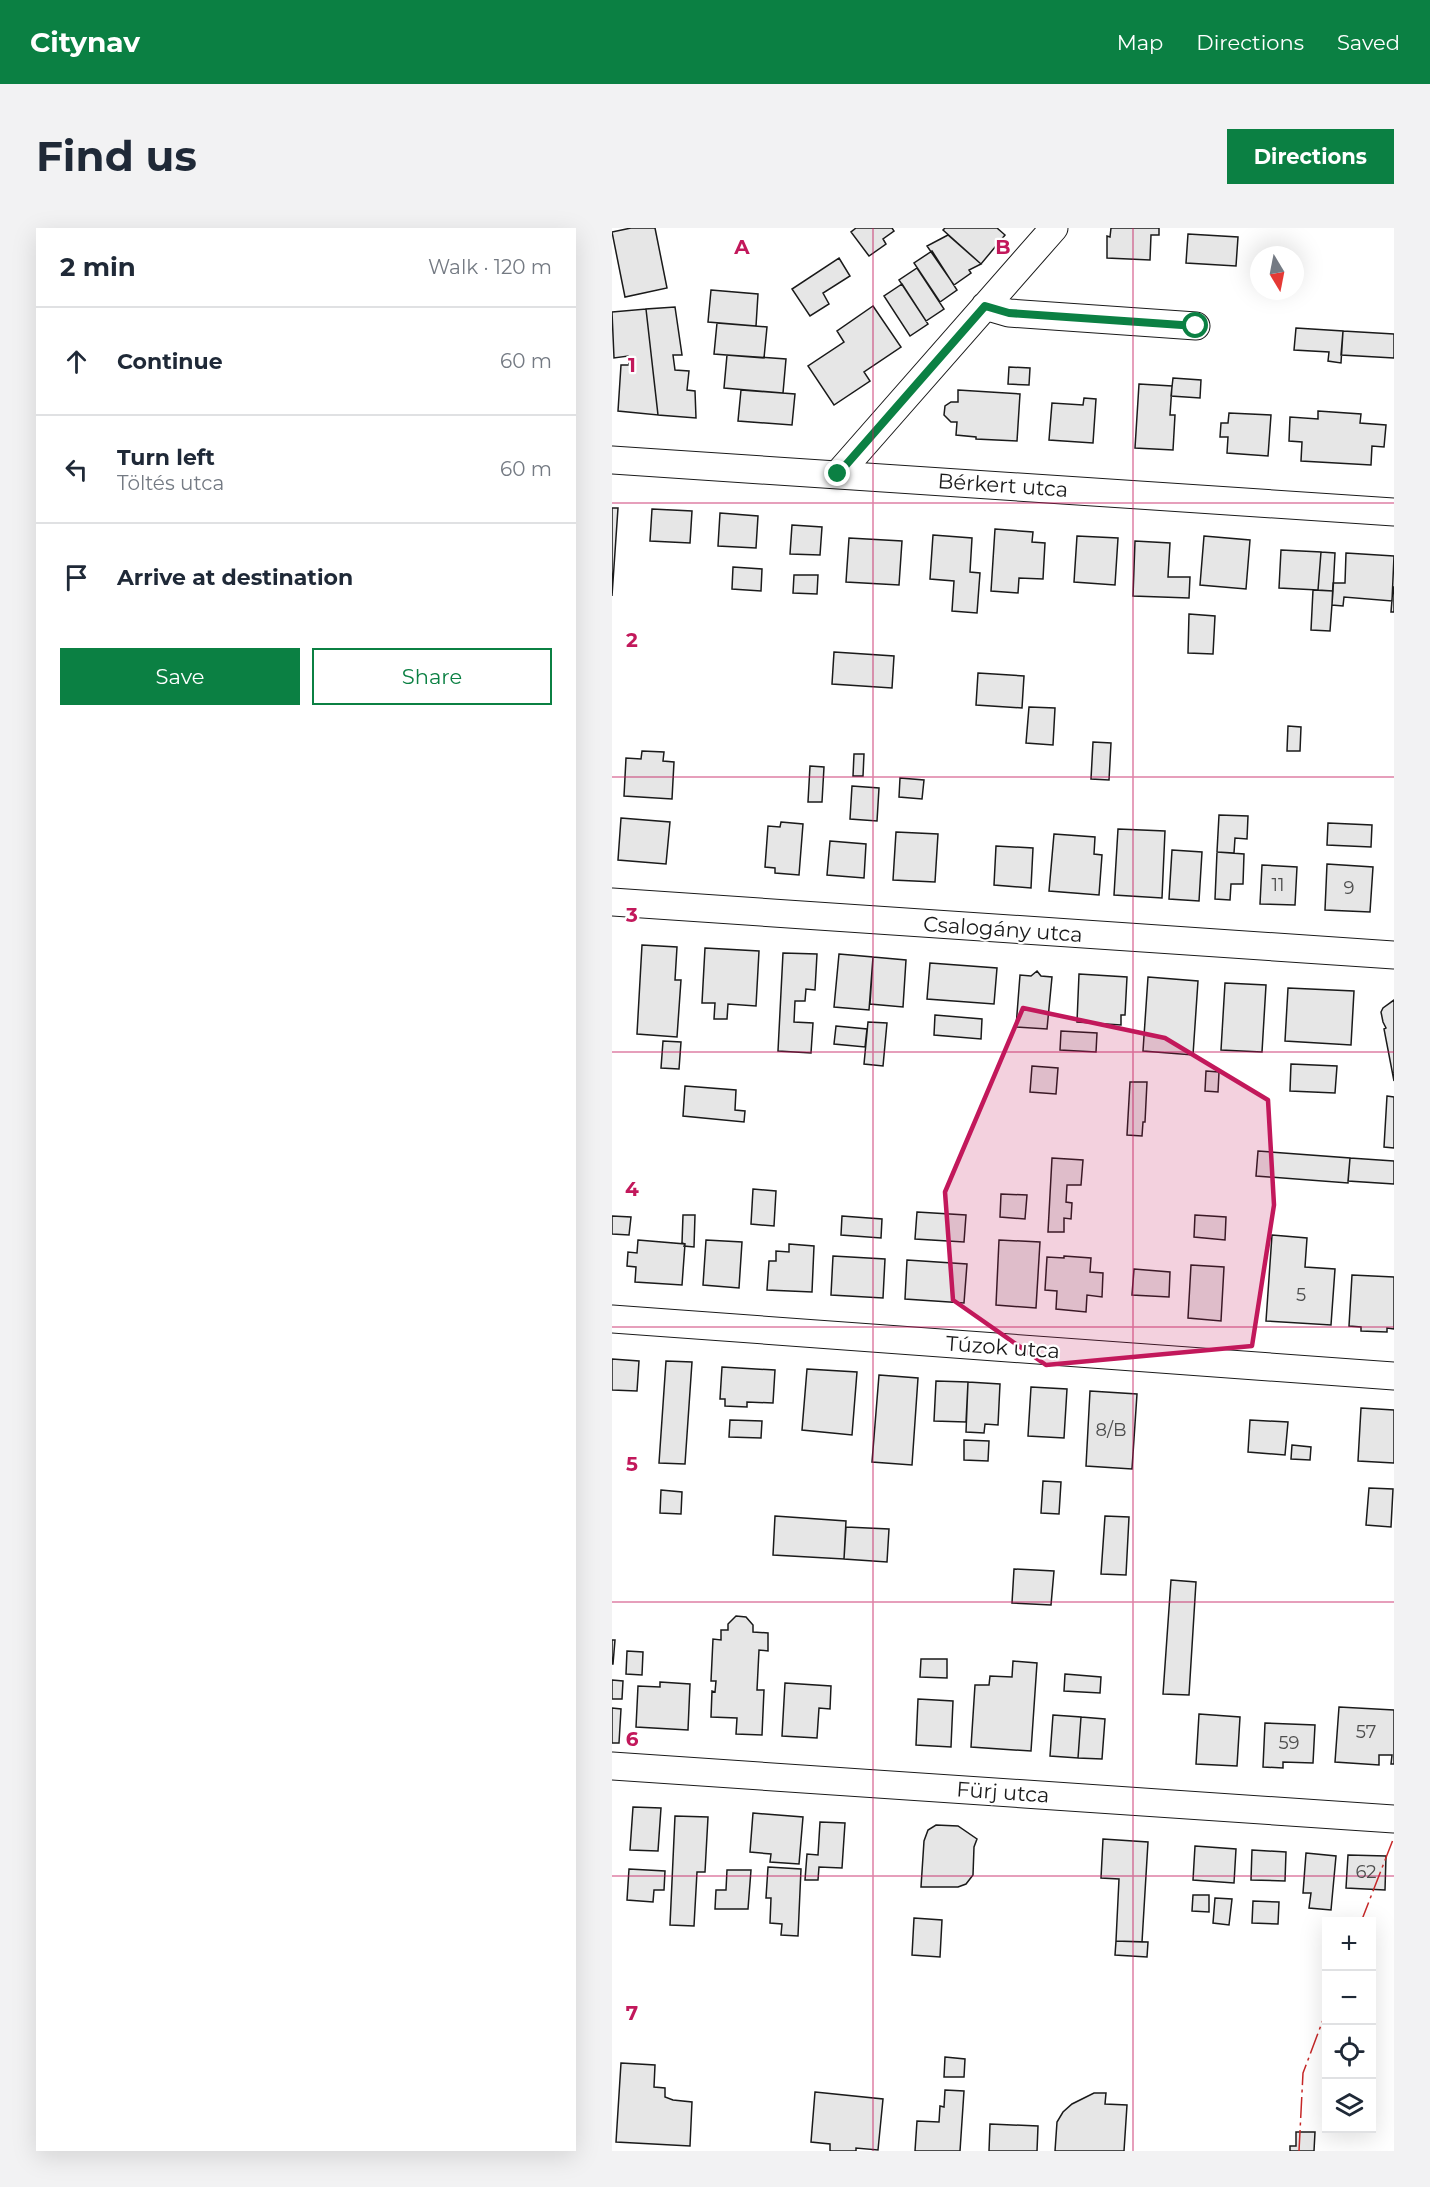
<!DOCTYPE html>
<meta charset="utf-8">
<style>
body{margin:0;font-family:Montserrat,sans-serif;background:#f2f2f3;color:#1f2937}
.controls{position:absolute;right:18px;bottom:18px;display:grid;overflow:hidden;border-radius:0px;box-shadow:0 6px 24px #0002}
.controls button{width:54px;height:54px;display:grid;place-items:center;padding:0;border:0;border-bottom:2px solid #e0e1e3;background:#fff;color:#1f2937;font:30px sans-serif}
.compass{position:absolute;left:638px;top:18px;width:54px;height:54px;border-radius:50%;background:#fff;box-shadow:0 6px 24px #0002;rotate:170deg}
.stop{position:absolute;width:18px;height:18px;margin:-14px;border:4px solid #0b8043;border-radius:50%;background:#fff}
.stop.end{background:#0b8043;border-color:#fff;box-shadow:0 2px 6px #0008}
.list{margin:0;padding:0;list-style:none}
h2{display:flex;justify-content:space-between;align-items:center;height:78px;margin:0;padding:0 24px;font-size:26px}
h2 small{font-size:20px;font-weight:400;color:#747a83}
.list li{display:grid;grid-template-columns:39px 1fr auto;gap:18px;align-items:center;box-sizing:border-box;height:108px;padding:0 24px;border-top:2px solid #e0e1e3}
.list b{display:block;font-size:22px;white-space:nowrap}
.list p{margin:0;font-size:20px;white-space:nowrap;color:#747a83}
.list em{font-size:20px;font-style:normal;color:#747a83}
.actions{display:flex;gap:12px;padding:18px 24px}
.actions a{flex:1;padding:14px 0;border:2px solid #0b8043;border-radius:0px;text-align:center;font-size:21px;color:#0b8043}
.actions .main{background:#0b8043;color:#fff}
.icon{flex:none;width:33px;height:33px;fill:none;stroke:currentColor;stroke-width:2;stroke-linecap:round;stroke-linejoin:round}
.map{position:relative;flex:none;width:782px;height:1923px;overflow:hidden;border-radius:0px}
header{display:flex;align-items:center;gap:36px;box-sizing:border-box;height:84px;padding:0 30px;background:#0b8043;color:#fff}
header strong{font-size:28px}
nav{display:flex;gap:33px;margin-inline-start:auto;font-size:21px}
.intro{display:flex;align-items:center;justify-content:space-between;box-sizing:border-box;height:144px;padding:0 36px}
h1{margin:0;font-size:42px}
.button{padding:15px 27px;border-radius:0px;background:#0b8043;color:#fff;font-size:21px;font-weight:700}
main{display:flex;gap:36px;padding:0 36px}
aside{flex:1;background:#fff;border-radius:0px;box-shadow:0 6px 24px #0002}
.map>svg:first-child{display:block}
</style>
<header>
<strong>Citynav</strong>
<nav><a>Map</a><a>Directions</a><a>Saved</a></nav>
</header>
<div class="intro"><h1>Find us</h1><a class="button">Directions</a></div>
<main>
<aside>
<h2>2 min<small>Walk · 120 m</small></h2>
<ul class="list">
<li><svg class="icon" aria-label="ahead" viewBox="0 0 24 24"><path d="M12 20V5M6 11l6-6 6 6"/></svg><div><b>Continue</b></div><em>60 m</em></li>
<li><svg class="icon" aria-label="left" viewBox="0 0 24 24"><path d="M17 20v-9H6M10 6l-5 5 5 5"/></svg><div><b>Turn left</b><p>Töltés utca</p></div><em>60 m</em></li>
<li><svg class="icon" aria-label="arrive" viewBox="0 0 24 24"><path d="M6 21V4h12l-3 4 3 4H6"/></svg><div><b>Arrive at destination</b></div></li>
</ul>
<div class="actions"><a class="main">Save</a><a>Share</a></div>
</aside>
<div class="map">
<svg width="782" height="1923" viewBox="0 0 782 1923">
<rect width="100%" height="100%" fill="#fff"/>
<path fill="#e6e6e6" stroke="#1a1a1a" stroke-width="1.5" d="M 19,0 L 43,0 L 55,60 L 13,69 L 0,4 Z
M 244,0 L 280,0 L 282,3 L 271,11 L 274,16 L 257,28 L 239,4 Z
M 333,0 L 385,0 L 393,7 L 369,36 L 331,2 Z
M 499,0 L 547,0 L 547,7 L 539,7 L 538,32 L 495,30 L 495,8 L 498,9 Z
M 576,6 L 626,9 L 624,38 L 574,35 Z
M 336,7 L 369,36 L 357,42 L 359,45 L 342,57 L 315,18 Z
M 320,23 L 345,62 L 328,74 L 302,35 Z
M 227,30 L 238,48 L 211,65 L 217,76 L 198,88 L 180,61 Z
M 305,40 L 332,81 L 314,93 L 287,52 Z
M 290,56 L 316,96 L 298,108 L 272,68 Z
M 99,62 L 146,66 L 144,98 L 96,94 Z
M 261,78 L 289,119 L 252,144 L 258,153 L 222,177 L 196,138 L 232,114 L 225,103 Z
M 63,79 L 70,127 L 61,127 L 63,142 L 77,143 L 75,162 L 83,163 L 84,190 L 46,187 L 34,81 Z
M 34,81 L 46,187 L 6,183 L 9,137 L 17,137 L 16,128 L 2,130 L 0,84 Z
M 105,95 L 155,99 L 152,130 L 102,126 Z
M 684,100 L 731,103 L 729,135 L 716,133 L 717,124 L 682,122 Z
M 731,103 L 782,106 L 782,130 L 729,127 Z
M 115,127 L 174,131 L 171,165 L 112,160 Z
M 397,139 L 418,140 L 417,157 L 396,156 Z
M 561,150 L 589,152 L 588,170 L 559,168 Z
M 527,156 L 560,158 L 558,187 L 563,187 L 561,222 L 523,220 Z
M 129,162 L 183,166 L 180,197 L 126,193 Z
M 346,162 L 408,166 L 405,213 L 364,211 L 364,209 L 344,207 L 345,194 L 339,194 L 332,187 L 333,178 L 339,174 L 346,174 Z
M 472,170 L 484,171 L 481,215 L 437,212 L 440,175 L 471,177 Z
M 706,183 L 749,186 L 748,195 L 774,197 L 772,219 L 760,218 L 759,237 L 689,233 L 690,214 L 677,213 L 678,189 L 706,191 Z
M 617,185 L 659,187 L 656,228 L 615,225 L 616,209 L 608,209 L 609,195 L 616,195 Z
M 0,280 L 6,280 L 0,368 Z
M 40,281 L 80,283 L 78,315 L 38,313 Z
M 108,285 L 146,288 L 144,320 L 106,318 Z
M 180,297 L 210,299 L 208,327 L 178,326 Z
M 383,301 L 421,304 L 420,314 L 433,315 L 431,351 L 407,350 L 406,365 L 379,363 Z
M 321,307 L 360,310 L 358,344 L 368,345 L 365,385 L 340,383 L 342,353 L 318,351 Z
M 465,308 L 506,310 L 503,357 L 462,354 Z
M 592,308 L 638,312 L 634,361 L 588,357 Z
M 237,310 L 290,313 L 287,357 L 234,354 Z
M 523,313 L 558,315 L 556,349 L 578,349 L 577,370 L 521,368 Z
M 669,322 L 709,324 L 706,362 L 667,360 Z
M 709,324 L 723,325 L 721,363 L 706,362 Z
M 734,325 L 782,328 L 780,373 L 732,369 L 731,378 L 720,377 L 721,355 L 733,355 Z
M 121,339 L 150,341 L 149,363 L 120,361 Z
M 182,347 L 206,347 L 205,366 L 181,365 Z
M 781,359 L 782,359 L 782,384 L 779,384 Z
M 701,362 L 721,363 L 718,403 L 699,402 Z
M 577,386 L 603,388 L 601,426 L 576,425 Z
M 222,424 L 282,428 L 280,460 L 220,456 Z
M 366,445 L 412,448 L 410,480 L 364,477 Z
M 417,479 L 443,480 L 441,517 L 414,515 Z
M 676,498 L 689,499 L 688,523 L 675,523 Z
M 481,514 L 499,515 L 497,552 L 479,551 Z
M 30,523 L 52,524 L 51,533 L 62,534 L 60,571 L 12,568 L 14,530 L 29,531 Z
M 242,526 L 252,526 L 251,548 L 241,548 Z
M 198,538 L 212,539 L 210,574 L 196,574 Z
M 288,550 L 312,552 L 310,571 L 287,569 Z
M 240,558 L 267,560 L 265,593 L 238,591 Z
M 607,587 L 636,588 L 635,611 L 623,610 L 622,625 L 605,624 Z
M 9,590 L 58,594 L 54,636 L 6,632 Z
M 169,594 L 191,596 L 187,647 L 163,645 L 163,640 L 153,639 L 156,598 L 168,599 Z
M 716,595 L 760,597 L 759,619 L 715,617 Z
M 506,601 L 553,603 L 550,670 L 502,667 Z
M 284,604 L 326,606 L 323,654 L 281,652 Z
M 442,606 L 483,609 L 482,626 L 490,627 L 487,667 L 437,663 Z
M 218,613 L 254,616 L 252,650 L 215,647 Z
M 384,618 L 421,620 L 419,660 L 382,657 Z
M 560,622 L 590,624 L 587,673 L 557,671 Z
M 605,624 L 632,626 L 631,656 L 619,656 L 618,672 L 603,671 Z
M 715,636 L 761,639 L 758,684 L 713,682 Z
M 650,637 L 685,639 L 683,677 L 648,676 Z
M 30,717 L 65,719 L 63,752 L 69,752 L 65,809 L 25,806 Z
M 93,720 L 147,723 L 144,778 L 116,776 L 115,791 L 102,791 L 103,775 L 90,775 Z
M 171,725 L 205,726 L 203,762 L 194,761 L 193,773 L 183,773 L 182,794 L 201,795 L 199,825 L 166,823 Z
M 227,726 L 261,729 L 257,782 L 222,779 Z
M 261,729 L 294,732 L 291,779 L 258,776 Z
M 318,735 L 385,740 L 382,776 L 315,771 Z
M 425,743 L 429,748 L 440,749 L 435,801 L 404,799 L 408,747 L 419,748 Z
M 467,746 L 515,749 L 513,787 L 509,787 L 509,797 L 465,794 Z
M 536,749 L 586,753 L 581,827 L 531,823 Z
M 613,755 L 654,757 L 650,824 L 609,822 Z
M 676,760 L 742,763 L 739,817 L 673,813 Z
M 782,772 L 782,853 L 772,801 L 774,800 L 771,794 L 769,784 L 771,780 Z
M 323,787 L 370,791 L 369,811 L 322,807 Z
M 256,794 L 275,795 L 271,838 L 252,836 Z
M 224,798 L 255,801 L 253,819 L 222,816 Z
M 449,803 L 485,805 L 484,824 L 448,822 Z
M 51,813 L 69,814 L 67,841 L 49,840 Z
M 679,836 L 725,838 L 723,865 L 678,863 Z
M 420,838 L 446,840 L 444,866 L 418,864 Z
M 594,843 L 607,844 L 606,864 L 593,863 Z
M 518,854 L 535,854 L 533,894 L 531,894 L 530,908 L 515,907 Z
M 73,858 L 124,862 L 123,882 L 133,883 L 132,894 L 71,888 Z
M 775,868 L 782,869 L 782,920 L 772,919 Z
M 646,923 L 738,930 L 736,955 L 644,948 Z
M 440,930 L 471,932 L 469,957 L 455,957 L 454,974 L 460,975 L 459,991 L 452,990 L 452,1004 L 436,1004 Z
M 738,930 L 782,933 L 782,956 L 736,953 Z
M 141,961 L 164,963 L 162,998 L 139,996 Z
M 389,966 L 415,967 L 413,991 L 388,989 Z
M 305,984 L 354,987 L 352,1014 L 303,1011 Z
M 71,987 L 83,987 L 82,1019 L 72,1018 L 73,1016 L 70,1015 Z
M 583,987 L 614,989 L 613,1012 L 582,1009 Z
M 0,988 L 19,989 L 17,1007 L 0,1006 Z
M 230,988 L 270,991 L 269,1010 L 229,1007 Z
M 660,1007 L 695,1010 L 693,1039 L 723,1041 L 719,1097 L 654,1093 Z
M 26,1012 L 73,1016 L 70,1057 L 23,1054 L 24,1039 L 15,1038 L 16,1024 L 25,1025 Z
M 94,1012 L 130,1014 L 127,1060 L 91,1057 Z
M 387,1012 L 428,1014 L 424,1080 L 384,1077 Z
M 177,1016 L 202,1018 L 200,1064 L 155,1062 L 157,1033 L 164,1033 L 164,1023 L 177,1024 Z
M 221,1028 L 273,1031 L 271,1070 L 219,1067 Z
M 452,1028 L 479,1030 L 478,1044 L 491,1045 L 490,1069 L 475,1067 L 474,1084 L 444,1081 L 445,1063 L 433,1062 L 435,1029 L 452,1030 Z
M 295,1032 L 355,1036 L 352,1075 L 293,1071 Z
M 579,1037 L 612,1039 L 609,1093 L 576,1090 Z
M 522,1041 L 558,1044 L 557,1069 L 520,1067 Z
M 740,1047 L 782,1049 L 782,1101 L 775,1100 L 775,1104 L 749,1103 L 749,1099 L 737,1098 Z
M 0,1131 L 27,1133 L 25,1163 L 0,1162 Z
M 54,1133 L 80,1134 L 73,1236 L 47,1235 Z
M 110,1139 L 163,1142 L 161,1175 L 135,1174 L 135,1179 L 113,1178 L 113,1171 L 108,1171 Z
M 195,1141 L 245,1144 L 240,1207 L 190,1202 Z
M 267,1147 L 306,1150 L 300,1237 L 260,1234 Z
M 324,1153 L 356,1154 L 354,1194 L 322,1193 Z
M 356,1154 L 388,1156 L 386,1197 L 373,1196 L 372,1205 L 354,1204 Z
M 419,1159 L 455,1161 L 452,1210 L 416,1208 Z
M 478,1163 L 525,1166 L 520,1241 L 474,1238 Z
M 749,1180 L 782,1182 L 782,1235 L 746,1233 Z
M 118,1192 L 150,1193 L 149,1210 L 117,1209 Z
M 638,1192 L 676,1194 L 673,1227 L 636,1224 Z
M 352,1212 L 377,1213 L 376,1233 L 352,1232 Z
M 680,1217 L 699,1219 L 698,1232 L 679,1231 Z
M 431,1253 L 449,1254 L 447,1286 L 429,1285 Z
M 757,1260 L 781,1261 L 779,1299 L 754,1297 Z
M 49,1262 L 70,1264 L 69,1286 L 48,1285 Z
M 163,1288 L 234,1293 L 232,1331 L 161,1327 Z
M 493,1288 L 517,1289 L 514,1347 L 489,1346 Z
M 234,1299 L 277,1301 L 275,1334 L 232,1331 Z
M 402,1341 L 442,1343 L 439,1377 L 400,1375 Z
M 559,1352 L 584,1354 L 577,1467 L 551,1466 Z
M 124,1388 L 134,1389 L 141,1397 L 141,1404 L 156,1405 L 156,1423 L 147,1422 L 145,1462 L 152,1462 L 150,1507 L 124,1506 L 125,1490 L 99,1489 L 100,1463 L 103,1464 L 104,1453 L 99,1453 L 101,1411 L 109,1412 L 109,1402 L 116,1402 L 116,1396 Z
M 0,1412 L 3,1412 L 1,1436 L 0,1436 Z
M 15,1423 L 31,1424 L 30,1447 L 14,1446 Z
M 309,1431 L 335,1431 L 335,1450 L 308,1449 Z
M 401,1433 L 425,1435 L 419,1523 L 359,1519 L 363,1457 L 377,1457 L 378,1448 L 400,1449 Z
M 453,1446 L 489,1449 L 488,1465 L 452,1463 Z
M 0,1452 L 11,1453 L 10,1471 L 0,1471 Z
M 48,1454 L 78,1456 L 76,1502 L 24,1499 L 26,1458 L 48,1459 Z
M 173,1455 L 219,1458 L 218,1481 L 207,1480 L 205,1510 L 170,1508 Z
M 306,1471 L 341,1473 L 339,1519 L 304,1517 Z
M 727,1479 L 782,1482 L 782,1536 L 779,1536 L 780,1527 L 767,1527 L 767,1537 L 723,1534 Z
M 0,1480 L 9,1481 L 7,1515 L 0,1515 Z
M 587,1486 L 628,1489 L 625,1538 L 584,1536 Z
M 441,1487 L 469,1489 L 466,1530 L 438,1528 Z
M 469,1489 L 493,1491 L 490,1531 L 466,1530 Z
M 653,1495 L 703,1497 L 701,1535 L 671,1534 L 671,1540 L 651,1539 Z
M 21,1579 L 49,1580 L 46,1623 L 18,1622 Z
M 141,1585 L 191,1589 L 187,1636 L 158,1634 L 159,1626 L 138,1624 Z
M 63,1588 L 96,1589 L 93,1644 L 85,1644 L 82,1698 L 58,1697 Z
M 208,1594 L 233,1595 L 230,1640 L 207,1639 L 206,1652 L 193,1652 L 195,1626 L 206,1627 Z
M 324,1597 L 346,1598 L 365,1611 L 362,1619 L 361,1647 L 354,1656 L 346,1659 L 309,1659 L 312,1613 L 316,1602 Z
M 491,1611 L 536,1614 L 530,1714 L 504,1713 L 507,1651 L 489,1650 Z
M 583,1618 L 624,1621 L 622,1655 L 581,1652 Z
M 640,1622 L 674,1624 L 673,1653 L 639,1652 Z
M 694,1625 L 724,1628 L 719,1682 L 697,1680 L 699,1665 L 691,1665 Z
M 736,1627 L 774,1628 L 773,1662 L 734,1660 Z
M 156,1639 L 189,1641 L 186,1708 L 169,1707 L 170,1696 L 158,1695 L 159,1670 L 154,1670 Z
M 17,1641 L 53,1643 L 52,1662 L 42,1662 L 41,1674 L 15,1672 Z
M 115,1642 L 139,1642 L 136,1681 L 103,1681 L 104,1662 L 114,1662 Z
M 581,1667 L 597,1667 L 597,1684 L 580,1683 Z
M 603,1670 L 620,1671 L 617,1697 L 601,1695 Z
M 641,1673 L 667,1674 L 666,1696 L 640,1695 Z
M 302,1690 L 330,1692 L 328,1729 L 300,1727 Z
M 504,1713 L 536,1714 L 535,1729 L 503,1727 Z
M 333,1829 L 353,1831 L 352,1849 L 332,1849 Z
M 9,1835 L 43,1837 L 42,1859 L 53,1860 L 53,1869 L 61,1872 L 80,1874 L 78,1918 L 4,1914 Z
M 333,1862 L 352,1863 L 348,1923 L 303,1923 L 305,1893 L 327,1894 L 328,1878 L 332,1879 Z
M 203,1864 L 271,1871 L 266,1922 L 244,1920 L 244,1923 L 218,1923 L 218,1916 L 199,1914 Z
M 482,1865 L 494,1865 L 493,1876 L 515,1877 L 512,1923 L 443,1923 L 445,1894 L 451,1884 L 460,1876 Z
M 378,1896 L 426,1898 L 425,1923 L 377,1923 Z
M 684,1904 L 703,1904 L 702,1923 L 678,1923 L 678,1918 L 684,1918 Z"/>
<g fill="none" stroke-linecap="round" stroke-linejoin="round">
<defs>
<path id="minor" d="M 373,78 L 397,85 L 584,98
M 0,232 L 782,284
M 226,246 L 442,0
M 0,674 L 782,727
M 0,1091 L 782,1148
M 0,1538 L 782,1591"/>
</defs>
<use href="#minor" stroke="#1a1a1a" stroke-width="29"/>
<use href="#minor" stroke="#fff" stroke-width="27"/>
<path stroke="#c62828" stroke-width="1.5" stroke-dasharray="21 4.5 3 4.5" stroke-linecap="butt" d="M 749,1694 L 782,1609
M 687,1923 L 691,1845 L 714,1784"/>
</g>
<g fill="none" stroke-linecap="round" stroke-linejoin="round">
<path stroke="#0b8043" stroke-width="8" d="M 226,246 L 373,78 L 397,85 L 584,98"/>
</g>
<path fill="#c2185b" fill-opacity="0.2" stroke="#c2185b" stroke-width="4.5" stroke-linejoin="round" d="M 411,780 L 553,810 L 656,872 L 662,977 L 640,1118 L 434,1137 L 341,1072 L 333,964 Z"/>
<path fill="none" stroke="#c2185b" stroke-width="1.5" stroke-opacity="0.55" d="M 261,0 L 261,1923M 521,0 L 521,1923M 0,275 L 782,275M 0,549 L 782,549M 0,824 L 782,824M 0,1099 L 782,1099M 0,1374 L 782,1374M 0,1648 L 782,1648"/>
<g text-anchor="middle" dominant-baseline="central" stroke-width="4.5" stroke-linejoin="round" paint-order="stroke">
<g font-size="18" fill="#4d4d4d">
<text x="666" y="657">11</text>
<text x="737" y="660">9</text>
<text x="689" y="1067">5</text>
<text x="499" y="1202">8/B</text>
<text x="754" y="1504">57</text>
<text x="677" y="1515">59</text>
<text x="754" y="1644">62</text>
</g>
<g font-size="21" fill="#1a1a1a" stroke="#fff">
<text transform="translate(391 257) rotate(4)">Bérkert utca</text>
<text transform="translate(391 701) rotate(4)">Csalogány utca</text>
<text transform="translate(391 1119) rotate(4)">Túzok utca</text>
<text transform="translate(391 1564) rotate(4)">Fürj utca</text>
</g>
</g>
<g font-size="20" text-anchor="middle" font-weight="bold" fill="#c2185b" stroke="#fff" stroke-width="4.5" stroke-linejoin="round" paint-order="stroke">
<text x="130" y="26">A</text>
<text x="391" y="26">B</text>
<text x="20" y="144">1</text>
<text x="20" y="419">2</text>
<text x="20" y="694">3</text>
<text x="20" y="968">4</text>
<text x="20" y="1243">5</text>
<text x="20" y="1518">6</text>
<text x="20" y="1792">7</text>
</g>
</svg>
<div class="controls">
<button>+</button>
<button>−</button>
<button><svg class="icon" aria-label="locate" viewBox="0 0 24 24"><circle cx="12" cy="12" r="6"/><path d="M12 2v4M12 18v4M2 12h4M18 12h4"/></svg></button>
<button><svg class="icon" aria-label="layers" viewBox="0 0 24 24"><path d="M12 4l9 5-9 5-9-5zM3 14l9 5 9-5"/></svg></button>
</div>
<svg class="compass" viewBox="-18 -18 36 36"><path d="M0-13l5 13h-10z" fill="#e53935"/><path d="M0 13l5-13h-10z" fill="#747a83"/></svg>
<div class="stop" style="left:584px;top:98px"></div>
<div class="stop end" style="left:226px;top:246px"></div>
</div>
</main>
